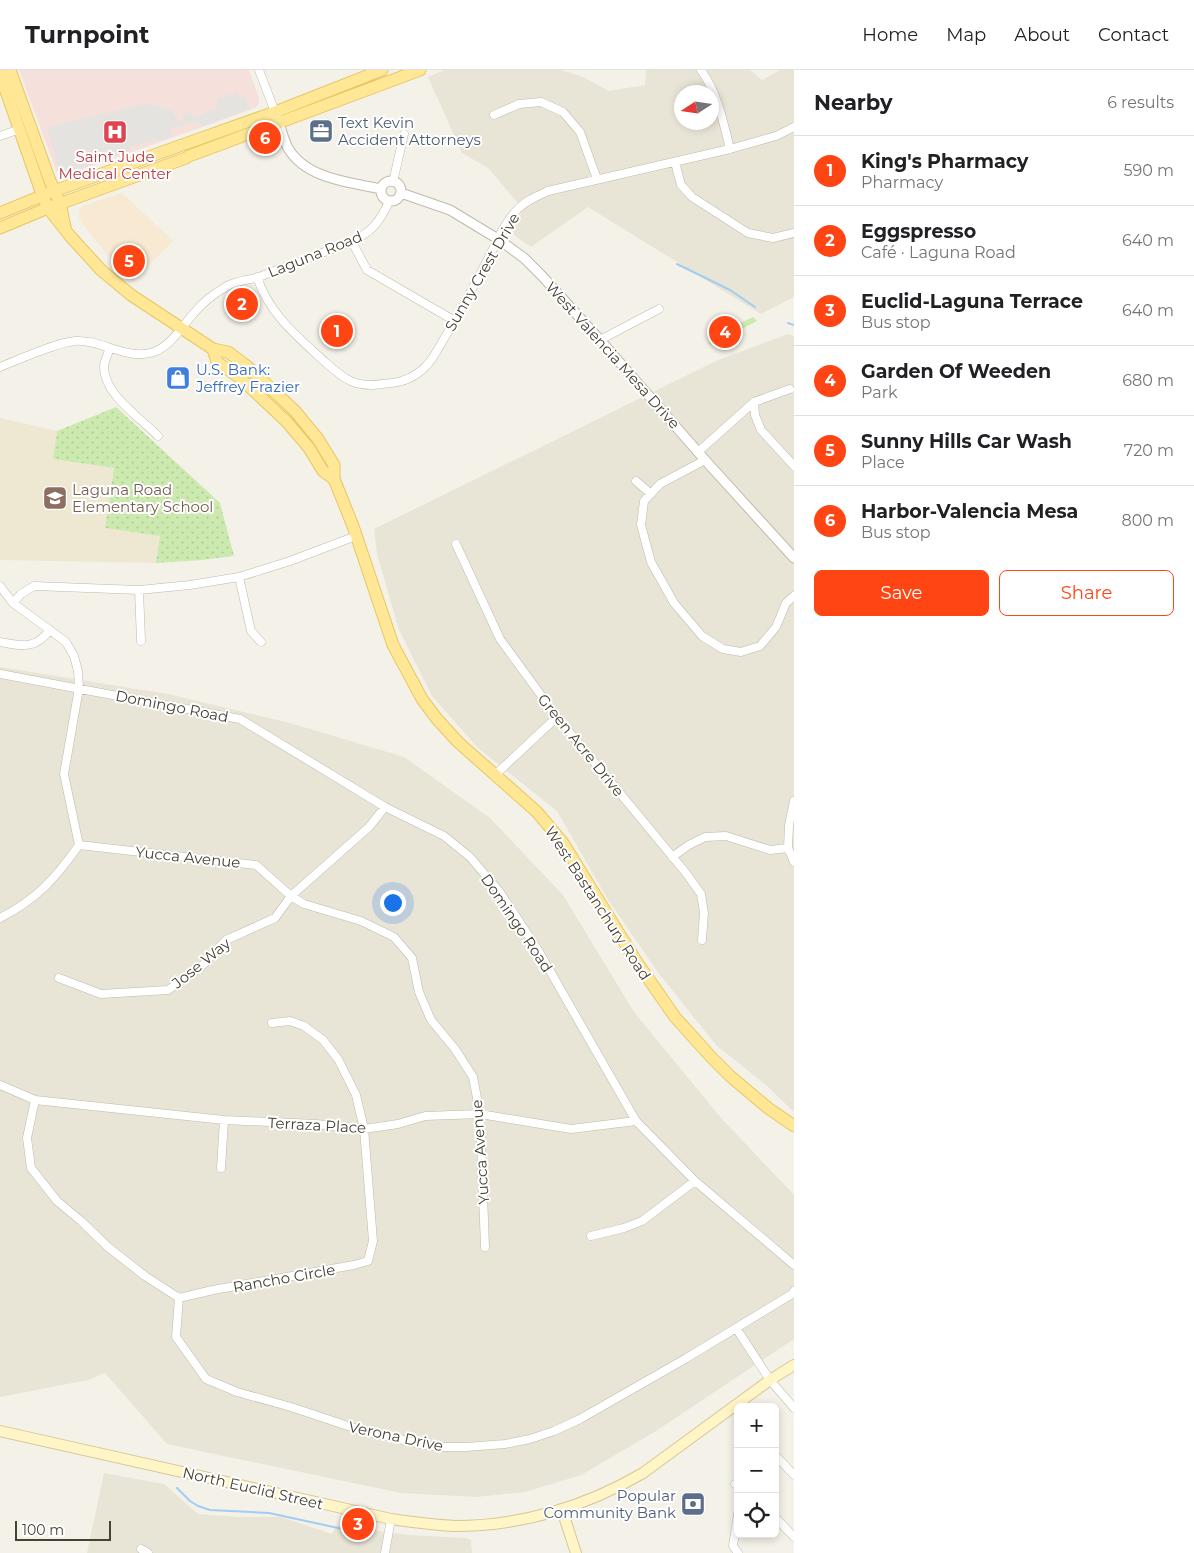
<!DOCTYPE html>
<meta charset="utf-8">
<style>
body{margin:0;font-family:Montserrat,sans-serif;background:#f2f2f2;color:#202124}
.controls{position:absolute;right:15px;bottom:15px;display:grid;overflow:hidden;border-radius:8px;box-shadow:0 2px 8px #0003}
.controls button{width:45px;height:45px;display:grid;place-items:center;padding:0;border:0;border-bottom:1px solid #e0e0e0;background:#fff;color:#202124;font:25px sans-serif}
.compass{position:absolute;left:674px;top:15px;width:45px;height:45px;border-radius:50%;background:#fff;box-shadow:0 2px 8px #0003;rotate:258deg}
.scale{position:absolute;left:15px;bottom:12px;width:96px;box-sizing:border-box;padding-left:5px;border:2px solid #484236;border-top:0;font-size:14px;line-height:18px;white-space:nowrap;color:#484236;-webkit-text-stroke:4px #fff;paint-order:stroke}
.you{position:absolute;left:392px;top:832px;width:18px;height:18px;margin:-12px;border:4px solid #fff;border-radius:50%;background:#1a73e8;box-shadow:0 0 0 8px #1a73e833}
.badge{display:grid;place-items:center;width:32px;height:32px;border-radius:50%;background:#ff4514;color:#fff;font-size:16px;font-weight:700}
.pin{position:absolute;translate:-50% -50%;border:2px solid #fff;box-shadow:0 1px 5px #0006}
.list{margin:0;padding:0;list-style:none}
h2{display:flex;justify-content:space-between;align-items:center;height:65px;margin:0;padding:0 20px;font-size:21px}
h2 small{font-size:16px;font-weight:400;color:#757577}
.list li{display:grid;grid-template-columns:32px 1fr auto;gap:15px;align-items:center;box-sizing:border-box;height:70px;padding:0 20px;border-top:1px solid #e0e0e0}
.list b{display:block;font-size:19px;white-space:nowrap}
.list p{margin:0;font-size:16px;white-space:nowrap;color:#757577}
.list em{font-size:16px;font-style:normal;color:#757577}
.actions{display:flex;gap:10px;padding:15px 20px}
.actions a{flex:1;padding:11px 0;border:1px solid #ff4514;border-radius:8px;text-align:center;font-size:18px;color:#ff4514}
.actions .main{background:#ff4514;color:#fff}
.icon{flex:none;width:28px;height:28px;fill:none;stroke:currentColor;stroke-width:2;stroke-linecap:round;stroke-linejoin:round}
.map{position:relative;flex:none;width:794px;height:1483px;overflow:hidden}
header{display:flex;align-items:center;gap:30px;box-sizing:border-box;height:70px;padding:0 25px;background:#fff;border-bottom:1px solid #e0e0e0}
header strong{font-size:24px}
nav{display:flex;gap:28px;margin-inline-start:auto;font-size:18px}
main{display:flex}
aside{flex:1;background:#fff}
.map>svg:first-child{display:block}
</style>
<header>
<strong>Turnpoint</strong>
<nav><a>Home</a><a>Map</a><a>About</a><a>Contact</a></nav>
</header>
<main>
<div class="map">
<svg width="794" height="1483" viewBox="0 0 794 1483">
<defs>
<pattern id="grass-dots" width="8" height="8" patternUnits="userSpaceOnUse" patternTransform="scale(1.25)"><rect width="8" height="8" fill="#cceaaf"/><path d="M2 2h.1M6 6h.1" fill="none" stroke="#b1ca97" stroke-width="1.8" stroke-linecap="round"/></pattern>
</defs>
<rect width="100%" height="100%" fill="#f4f1e8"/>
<path fill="#e8e4d6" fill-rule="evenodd" d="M 445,0 L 561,0 L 583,7 L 609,21 L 645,15 L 646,0 L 750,0 L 762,10 L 780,0 L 794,0 L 794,227 L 761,244 L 588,137 L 531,177 L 515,166 L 513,161 L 523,139 L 488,98 L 462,83 L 428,7 ZM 682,22 L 712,22 L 712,52 L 682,52 Z
M 788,264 L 794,266 L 794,1042 L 766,1015 L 716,975 L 657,901 L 607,828 L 557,741 L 478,678 L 432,626 L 399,560 L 377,484 L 374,459 L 718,290 Z
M 0,597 L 168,624 L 290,653 L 404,687 L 490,748 L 563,825 L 634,942 L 721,1048 L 794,1125 L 794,1269 L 656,1361 L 581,1405 L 525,1422 L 476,1427 L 401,1423 L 167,1374 L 105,1303 L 88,1310 L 0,1327 Z
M 104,1403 L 164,1414 L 198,1444 L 240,1447 L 281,1447 L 332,1464 L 336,1456 L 409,1465 L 465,1468 L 471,1470 L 472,1483 L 87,1483 Z"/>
<path fill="#f7e9d2" d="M 122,123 L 173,171 L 133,211 L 114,192 L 92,166 L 79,148 L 79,141 L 82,136 Z"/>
<path fill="#eee7d1" d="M 0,348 L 57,361 L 53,389 L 114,398 L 105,458 L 160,466 L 156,493 L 0,490 Z"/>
<path fill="#f5e0db" d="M 19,0 L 249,0 L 259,28 L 258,35 L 255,38 L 132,82 L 65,105 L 60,105 L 56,100 Z"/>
<path fill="url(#grass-dots)" d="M 116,337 L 220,433 L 234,486 L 202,490 L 156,493 L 160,466 L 105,458 L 114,398 L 53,389 L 57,361 Z"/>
<path fill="#cceaaf" d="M 753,247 L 757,251 L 710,275 L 707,266 C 723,259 738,255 753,247 Z"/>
<path fill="#e5e3e0" d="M 237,22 L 240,27 L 245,26 L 250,39 L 204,56 L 195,51 L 170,59 L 172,67 L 130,76 L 130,80 L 64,104 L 60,103 L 47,57 L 145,34 L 152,34 L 172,41 L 178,51 L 182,52 L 184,48 L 183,43 L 190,42 L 190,44 L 195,47 L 215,39 L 217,37 L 217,29 Z"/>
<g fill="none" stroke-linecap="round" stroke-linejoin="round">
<path stroke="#a2cdf3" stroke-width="2" d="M 677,194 L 730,220 L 755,237
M 788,253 L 794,255
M 177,1418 L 190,1431 L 198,1436 L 210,1440 L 269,1443 L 352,1461"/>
<defs>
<path id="minor" d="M 259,0 L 275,42
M 701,0 C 718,24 723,51 730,79
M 494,45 L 519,34 L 541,32 L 563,42 L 580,62 L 597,109
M 0,66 L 20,59
M 675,92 L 681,115 L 692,127 L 748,163 L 773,168 L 794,163
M 393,112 L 404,64
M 352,172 L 367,200 L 455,251
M 257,207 C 269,244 298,267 325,292 C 344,309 355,318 382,314 C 396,313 407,311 418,303 C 431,294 437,280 445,267 C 461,241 475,214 489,187 C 497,171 504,154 516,141 C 523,132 537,126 548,121 L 730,79 L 776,66 L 794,57
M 600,270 L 659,239
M 110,278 C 108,284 104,291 104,297 C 104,325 141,348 158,366
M 0,297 C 20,289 55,273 75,271 C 101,269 127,291 154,282 C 172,275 182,256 194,243 C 203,232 215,223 227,216 C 236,211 249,210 259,207 C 290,195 321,183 352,172 C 371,162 381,151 389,131
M 754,332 L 755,345 L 761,360 L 794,396
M 698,382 L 754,332 L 790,319
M 705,390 L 660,414 L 644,431 L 641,455 L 651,492 L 674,533 L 702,566 L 723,579 L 741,582 L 760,576 L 776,557 L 786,533 L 794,526
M 636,411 L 651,424
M 456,474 L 500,569 L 557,647 L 686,803 L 701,824 L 704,843 L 702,870
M 239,507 L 251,561 L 261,572
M 0,516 L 13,533 L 66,572 L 74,586 L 78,601 L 79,618 L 64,704 L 79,775 C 55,809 37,829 0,848
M 139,520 L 141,571
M 13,533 L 21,524 L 34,516 L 139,520 L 190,515 L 239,507 L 290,491 L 356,466
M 0,572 C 23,576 34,580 50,560
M 0,604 L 240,649 L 385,737 L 444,766 L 470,787 L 499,821 L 538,880 L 636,1051 L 695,1111 L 794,1195
M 495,705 L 557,647
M 794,731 L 789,755 L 788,778 L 794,792
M 79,775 L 256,795 L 291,826 L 304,834 L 361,851 L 394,867 L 412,888 L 419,922 L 431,950 L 455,979 L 473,1007 L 480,1044 L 485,1177
M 672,787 L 689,775 L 705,767 L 726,766 L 770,780 L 788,778
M 59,908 L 101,924 L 168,920 L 201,897 L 226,870 L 275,848 L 291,826 L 369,757 L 385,737
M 0,1015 L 35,1030 L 224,1050 L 316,1054 L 364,1059 L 398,1054 L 425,1046 L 480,1044 L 571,1059 L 636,1051
M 35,1030 L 27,1068 L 31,1098 L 57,1131 L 81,1151 L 108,1177 L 145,1206 L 179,1228 L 213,1220 L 354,1195 L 368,1191 L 373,1171 L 364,1059 L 356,1025 L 338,989 L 323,970 L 304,956 L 290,951 L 272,953
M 221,1098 L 224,1050
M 591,1166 L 624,1158 L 642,1151 L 695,1111
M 179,1228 L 176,1267 L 206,1309 L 237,1322 L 291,1337 L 357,1359 L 425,1375 L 443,1377 L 466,1377 L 505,1374 L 530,1369 L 554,1361 L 580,1349 L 685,1289 L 792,1224 L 794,1221
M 736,1258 L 770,1310 L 794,1338
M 775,1388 L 777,1387 L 794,1405
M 735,1414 L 738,1414
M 775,1447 L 794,1467
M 141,1479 L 148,1483
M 385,1483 L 391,1449
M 738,1483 L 733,1476 L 738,1444"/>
<path id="tertiary" d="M 277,48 C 281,58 283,68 288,78 C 306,109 349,112 381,119
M381 121a10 10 0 1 1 20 0a10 10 0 1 1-20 0Z
M 401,123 L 450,140 L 498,169 L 524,188 L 543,207 L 600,270 L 705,390 L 794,488"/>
<path id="secondary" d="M 0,1361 L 391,1449 C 412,1452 434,1455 455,1456 C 522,1456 587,1436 643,1403 L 770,1310 L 794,1295
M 562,1440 L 576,1483"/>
<path id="primary" d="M 10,0 L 50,111 L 60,133 L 65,157
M 0,4 L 43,127 L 48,138 L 70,166 L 101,200 L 131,225 L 213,279 L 228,282 L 248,297 L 295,341 L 318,369 L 334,395 L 334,409 L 353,456 L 393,575 L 422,629 L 437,649 L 458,672 L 537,742 L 563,773 L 636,891 L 675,947 L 711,987 L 730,1006 L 768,1038 L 794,1056
M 185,74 L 275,42 L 382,0
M 189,86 L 420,0
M 0,143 L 54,121 L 182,75
M 0,158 L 48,138 L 186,88
M 213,279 L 217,292 L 240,308 L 286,351 L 309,378 L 323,401 L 334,409"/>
</defs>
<use href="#minor" stroke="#c0baaa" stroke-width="9"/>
<use href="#tertiary" stroke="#c0baaa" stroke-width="11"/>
<use href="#secondary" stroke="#d6c896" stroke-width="12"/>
<use href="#primary" stroke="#e7c763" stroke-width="13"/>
<use href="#minor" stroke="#fff" stroke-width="8"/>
<use href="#tertiary" stroke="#fff" stroke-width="9"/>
<use href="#secondary" stroke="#fff5c7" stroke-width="10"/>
<use href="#primary" stroke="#ffe796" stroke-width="11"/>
</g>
<defs>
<symbol id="office-square" viewBox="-11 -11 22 22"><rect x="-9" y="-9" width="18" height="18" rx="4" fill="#5c6f8a" stroke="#fff"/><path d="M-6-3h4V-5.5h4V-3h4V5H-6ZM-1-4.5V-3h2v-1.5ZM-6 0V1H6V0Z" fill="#fff"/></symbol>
<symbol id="hospital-square" viewBox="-11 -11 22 22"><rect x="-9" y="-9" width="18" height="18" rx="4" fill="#e0444e" stroke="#fff"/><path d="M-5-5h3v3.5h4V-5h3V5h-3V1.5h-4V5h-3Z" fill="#fff"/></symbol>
<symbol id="shop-square" viewBox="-11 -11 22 22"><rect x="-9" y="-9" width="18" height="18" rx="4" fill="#3f7fe0" stroke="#fff"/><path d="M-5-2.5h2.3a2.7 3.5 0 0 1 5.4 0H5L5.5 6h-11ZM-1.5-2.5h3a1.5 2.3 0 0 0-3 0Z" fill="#fff"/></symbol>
<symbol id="school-square" viewBox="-11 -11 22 22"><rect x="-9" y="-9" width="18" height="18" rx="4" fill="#8d6e63" stroke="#fff"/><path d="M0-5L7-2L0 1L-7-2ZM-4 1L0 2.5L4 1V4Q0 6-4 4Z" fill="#fff"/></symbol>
<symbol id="bank-square" viewBox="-11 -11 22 22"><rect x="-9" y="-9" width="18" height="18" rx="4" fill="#5c6f8a" stroke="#fff"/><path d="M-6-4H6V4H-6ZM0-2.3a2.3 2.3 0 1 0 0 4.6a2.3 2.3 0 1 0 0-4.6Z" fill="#fff"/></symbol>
</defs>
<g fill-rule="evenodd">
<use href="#office-square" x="307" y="47" width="28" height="28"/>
<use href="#hospital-square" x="101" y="48" width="28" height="28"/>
<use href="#shop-square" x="164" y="294" width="28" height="28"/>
<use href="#school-square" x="41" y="414" width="28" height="28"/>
<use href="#bank-square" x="679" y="1420" width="28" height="28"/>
</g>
<g text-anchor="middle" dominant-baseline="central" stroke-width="4" stroke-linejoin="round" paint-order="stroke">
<g font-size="15" fill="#4e5e75" stroke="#fff" text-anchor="start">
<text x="338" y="52">Text Kevin<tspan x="338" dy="17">Accident Attorneys</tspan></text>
<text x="676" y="1425" text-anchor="end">Popular<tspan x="676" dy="17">Community Bank</tspan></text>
</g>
<g font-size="15" fill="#be3a42" stroke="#fff">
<text x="115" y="86">Saint Jude<tspan x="115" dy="17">Medical Center</tspan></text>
</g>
<g font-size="15" fill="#484236" stroke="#fff">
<text transform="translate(315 184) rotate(-22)">Laguna Road</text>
<text transform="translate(482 202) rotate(-60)">Sunny Crest Drive</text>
<text transform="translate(613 285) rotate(48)">West Valencia Mesa Drive</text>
<text transform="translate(172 636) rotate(11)">Domingo Road</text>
<text transform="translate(581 675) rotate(51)">Green Acre Drive</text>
<text transform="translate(188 787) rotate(6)">Yucca Avenue</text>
<text transform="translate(598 833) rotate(57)">West Bastanchury Road</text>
<text transform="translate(517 853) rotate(56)">Domingo Road</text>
<text transform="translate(201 893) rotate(-39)">Jose Way</text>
<text transform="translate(317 1055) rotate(3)">Terraza Place</text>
<text transform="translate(480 1082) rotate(-94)">Yucca Avenue</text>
<text transform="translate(284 1208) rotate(-10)">Rancho Circle</text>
<text transform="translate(396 1366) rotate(12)">Verona Drive</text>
<text transform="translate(253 1418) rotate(13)">North Euclid Street</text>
</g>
<g font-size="15" fill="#366cbe" stroke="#fff" text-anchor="start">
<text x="196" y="299">U.S. Bank:<tspan x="196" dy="17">Jeffrey Frazier</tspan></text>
</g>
<g font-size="15" fill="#785e54" stroke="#fff" text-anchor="start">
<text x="72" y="419">Laguna Road<tspan x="72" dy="17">Elementary School</tspan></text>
</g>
</g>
</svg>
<div class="controls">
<button>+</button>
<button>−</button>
<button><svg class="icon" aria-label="locate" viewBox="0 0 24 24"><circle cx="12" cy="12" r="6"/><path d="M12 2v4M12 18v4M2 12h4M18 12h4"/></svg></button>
</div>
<svg class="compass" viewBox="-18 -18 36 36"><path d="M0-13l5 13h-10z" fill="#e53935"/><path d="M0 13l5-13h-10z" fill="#757577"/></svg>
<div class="scale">100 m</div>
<div class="you"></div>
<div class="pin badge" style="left:337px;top:261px">1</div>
<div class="pin badge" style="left:242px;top:234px">2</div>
<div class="pin badge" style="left:358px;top:1454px">3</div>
<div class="pin badge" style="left:725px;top:262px">4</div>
<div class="pin badge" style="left:129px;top:191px">5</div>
<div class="pin badge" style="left:265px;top:68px">6</div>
</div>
<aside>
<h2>Nearby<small>6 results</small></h2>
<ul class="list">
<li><span class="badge">1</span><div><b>King's Pharmacy</b><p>Pharmacy</p></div><em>590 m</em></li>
<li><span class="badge">2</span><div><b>Eggspresso</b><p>Café · Laguna Road</p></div><em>640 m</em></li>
<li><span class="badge">3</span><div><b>Euclid-Laguna Terrace</b><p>Bus stop</p></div><em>640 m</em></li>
<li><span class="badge">4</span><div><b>Garden Of Weeden</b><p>Park</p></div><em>680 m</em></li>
<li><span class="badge">5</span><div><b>Sunny Hills Car Wash</b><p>Place</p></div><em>720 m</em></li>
<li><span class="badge">6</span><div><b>Harbor-Valencia Mesa</b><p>Bus stop</p></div><em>800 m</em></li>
</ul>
<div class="actions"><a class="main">Save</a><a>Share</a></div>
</aside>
</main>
